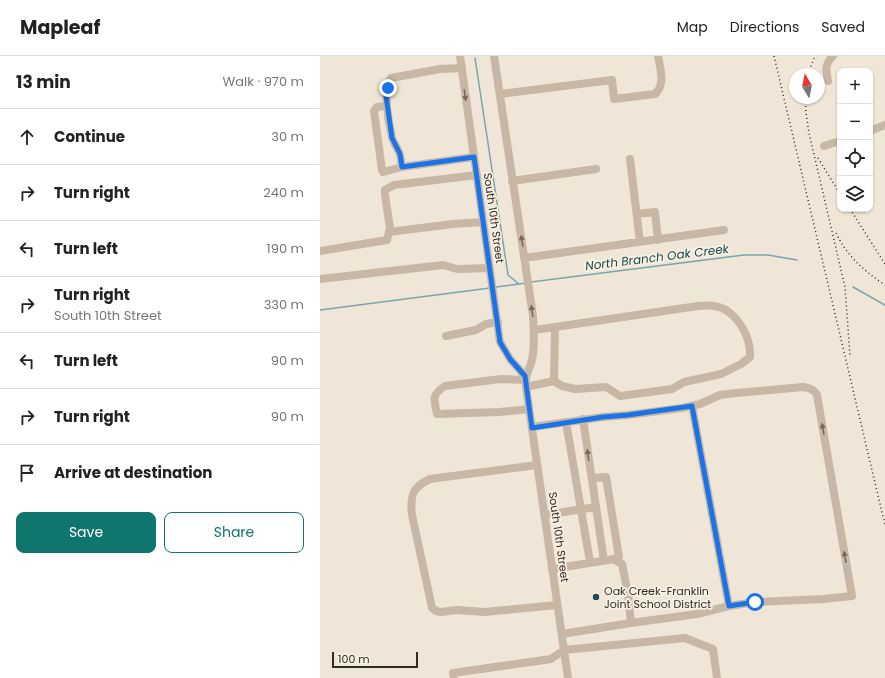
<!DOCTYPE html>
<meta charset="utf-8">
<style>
body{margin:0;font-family:Poppins,sans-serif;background:#f2f2f2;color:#222}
.controls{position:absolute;right:12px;top:12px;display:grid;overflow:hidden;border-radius:8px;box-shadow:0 1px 3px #0004}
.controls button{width:36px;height:36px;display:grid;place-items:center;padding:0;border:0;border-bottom:1px solid #e0e0e0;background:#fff;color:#222;font:20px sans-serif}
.compass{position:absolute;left:469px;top:12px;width:36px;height:36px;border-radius:50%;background:#fff;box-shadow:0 1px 3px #0004;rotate:350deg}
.scale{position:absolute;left:12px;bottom:10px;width:86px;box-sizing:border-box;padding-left:4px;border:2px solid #332b25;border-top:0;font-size:11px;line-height:14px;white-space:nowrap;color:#332b25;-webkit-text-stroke:3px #f8f0e3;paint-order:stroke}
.stop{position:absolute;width:12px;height:12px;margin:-9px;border:3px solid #1a73e8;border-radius:50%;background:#fff}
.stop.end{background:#1a73e8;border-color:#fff;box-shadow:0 1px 4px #0008}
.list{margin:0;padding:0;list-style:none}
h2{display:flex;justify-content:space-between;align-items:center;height:52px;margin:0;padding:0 16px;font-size:17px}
h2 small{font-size:13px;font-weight:400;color:#767676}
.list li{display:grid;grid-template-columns:26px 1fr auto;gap:12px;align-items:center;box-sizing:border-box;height:56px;padding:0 16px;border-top:1px solid #e0e0e0}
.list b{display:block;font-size:15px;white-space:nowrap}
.list p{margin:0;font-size:13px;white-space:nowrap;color:#767676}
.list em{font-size:13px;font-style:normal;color:#767676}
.actions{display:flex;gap:8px;padding:12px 16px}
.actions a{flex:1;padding:9px 0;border:1px solid #0f766e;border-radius:8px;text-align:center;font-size:14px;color:#0f766e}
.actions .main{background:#0f766e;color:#fff}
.icon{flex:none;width:22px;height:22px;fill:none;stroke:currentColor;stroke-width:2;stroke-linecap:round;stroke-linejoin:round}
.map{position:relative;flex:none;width:565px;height:622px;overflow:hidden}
header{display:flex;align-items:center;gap:24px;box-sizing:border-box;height:56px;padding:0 20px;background:#fff;border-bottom:1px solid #e0e0e0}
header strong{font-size:19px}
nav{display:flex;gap:22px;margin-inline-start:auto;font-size:14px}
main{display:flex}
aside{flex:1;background:#fff}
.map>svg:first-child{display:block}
</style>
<header>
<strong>Mapleaf</strong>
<nav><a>Map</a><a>Directions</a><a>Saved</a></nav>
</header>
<main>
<aside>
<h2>13 min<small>Walk · 970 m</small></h2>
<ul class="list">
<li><svg class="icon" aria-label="ahead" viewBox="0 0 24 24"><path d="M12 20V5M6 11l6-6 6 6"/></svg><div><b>Continue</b></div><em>30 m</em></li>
<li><svg class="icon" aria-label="right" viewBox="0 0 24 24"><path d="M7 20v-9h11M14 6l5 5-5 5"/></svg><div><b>Turn right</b></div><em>240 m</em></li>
<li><svg class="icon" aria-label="left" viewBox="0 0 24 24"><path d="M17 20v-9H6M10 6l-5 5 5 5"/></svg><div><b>Turn left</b></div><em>190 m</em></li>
<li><svg class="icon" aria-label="right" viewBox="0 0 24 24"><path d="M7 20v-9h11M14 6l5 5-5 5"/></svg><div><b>Turn right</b><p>South 10th Street</p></div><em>330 m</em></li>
<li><svg class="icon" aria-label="left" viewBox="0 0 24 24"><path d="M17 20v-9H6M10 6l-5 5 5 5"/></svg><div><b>Turn left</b></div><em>90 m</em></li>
<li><svg class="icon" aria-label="right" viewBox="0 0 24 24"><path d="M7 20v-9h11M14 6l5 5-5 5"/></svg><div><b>Turn right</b></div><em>90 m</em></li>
<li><svg class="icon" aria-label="arrive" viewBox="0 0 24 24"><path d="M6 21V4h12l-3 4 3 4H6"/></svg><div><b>Arrive at destination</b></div></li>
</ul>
<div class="actions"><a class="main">Save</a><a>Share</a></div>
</aside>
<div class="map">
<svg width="565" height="622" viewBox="0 0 565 622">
<rect width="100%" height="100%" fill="#f0e6d7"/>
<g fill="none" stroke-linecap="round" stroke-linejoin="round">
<path stroke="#77a6ac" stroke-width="1.5" d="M 155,2 L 188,219 L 199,228
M 211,226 L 424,199 L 448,199 L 477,204
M 176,231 L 206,227
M 533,231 L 565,249
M 0,254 L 170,232"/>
<path stroke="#c7b7a4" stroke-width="8" d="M 140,0 L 180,286 L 190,303 L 205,320
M 174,0 L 213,260 C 214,274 215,289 212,304 C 209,316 205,316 206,331 L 248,622
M 142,12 L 120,13 L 71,22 C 62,31 69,69 72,81 C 73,86 77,91 79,96 C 81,100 81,106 82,111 L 154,101
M 508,25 C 506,14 504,9 513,0
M 180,38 L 292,24 L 294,43 L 335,38 C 346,28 340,13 338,0
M 67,50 L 57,51 L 54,55 L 62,114 L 63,116 L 82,111
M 550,75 L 565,69
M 504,90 L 520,85
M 310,103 L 320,186
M 192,125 L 276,113
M 317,158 L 335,156 L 338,184
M 69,176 L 133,168 L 163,166
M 0,195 L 67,184 L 70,172 L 65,139 L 65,134 L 74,129 L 157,119
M 204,202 L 404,174
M 0,223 L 123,209 L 137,213 L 170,212
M 126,280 L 156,274 L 166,268 L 178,266
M 205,324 L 181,323 L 125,330 C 111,339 114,344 117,358 L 180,356 L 209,353
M 234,325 L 242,330 L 255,333 L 286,331 L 300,340 L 352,333 L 364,326 L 401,318 L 421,308 L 430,301 C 431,283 421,264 406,254 C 398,249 387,249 378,250 L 235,271
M 206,331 L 234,325 L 235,271 L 214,274
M 372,350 L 409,550
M 263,363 L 284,505
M 246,366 L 270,506
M 212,371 L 283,361 L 308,359 L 362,352 L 380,348 L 400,339 L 416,337 L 483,331 C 489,332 494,333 497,339 L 532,540 L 503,543 L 435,546 L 409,550 L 377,558 L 311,567
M 217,409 L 110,423 C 92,431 90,440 92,459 L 111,547 L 112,552 L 116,555 L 121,556 L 137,554 L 165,556 L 237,549
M 272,422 L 286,421 L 299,501 L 298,506
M 224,459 L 276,451
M 232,513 L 294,503 L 302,508 L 308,538 L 311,567 L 242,578
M 134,622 L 133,617 L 231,603 L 244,594 L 365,582 L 393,593 L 397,622"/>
<path stroke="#332b25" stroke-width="1.5" stroke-dasharray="1 3" stroke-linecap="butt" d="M 454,0 L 565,469
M 488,18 L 495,0
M 485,42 L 486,57 L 489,77 L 525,231 L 530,300
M 498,102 L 520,138
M 530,153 L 565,208
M 516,177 C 527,200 544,215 565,229"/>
</g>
<defs><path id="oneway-solid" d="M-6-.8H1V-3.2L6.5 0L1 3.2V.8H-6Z"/></defs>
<g fill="#766a5e">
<use href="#oneway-solid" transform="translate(145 39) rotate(82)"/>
<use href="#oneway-solid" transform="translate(202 185) rotate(-99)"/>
<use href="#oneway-solid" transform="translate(212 255) rotate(-98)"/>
<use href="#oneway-solid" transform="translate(503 373) rotate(-100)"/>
<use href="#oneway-solid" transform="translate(268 399) rotate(-98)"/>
<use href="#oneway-solid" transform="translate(525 501) rotate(-100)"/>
</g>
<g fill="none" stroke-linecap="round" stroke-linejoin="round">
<path stroke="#1a73e8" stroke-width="5" d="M 68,32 L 66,40 L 72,82 L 80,98 L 82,111 L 154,101 L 180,286 L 190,303 L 205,320 L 212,372 L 283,361 L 308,359 L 372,350 L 409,550 L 435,546"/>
</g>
<circle fill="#1c4b53" stroke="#f8f0e3" stroke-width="1.5" cx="276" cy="541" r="4"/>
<g text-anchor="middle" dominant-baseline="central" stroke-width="3.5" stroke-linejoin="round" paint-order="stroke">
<g font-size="11" fill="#332b25" stroke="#f8f0e3">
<text transform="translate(174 162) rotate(82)">South 10th Street</text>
<text transform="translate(239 481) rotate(82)">South 10th Street</text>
</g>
<g font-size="11" fill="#332b25" stroke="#f8f0e3" text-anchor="start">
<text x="284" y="535">Oak Creek-Franklin<tspan x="284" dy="13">Joint School District</tspan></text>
</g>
<g font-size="12" font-style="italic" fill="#1c4b53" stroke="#f8f0e3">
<text transform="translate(337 201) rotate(-7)">North Branch Oak Creek</text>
</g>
</g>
</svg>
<div class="controls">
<button>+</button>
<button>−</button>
<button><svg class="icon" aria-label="locate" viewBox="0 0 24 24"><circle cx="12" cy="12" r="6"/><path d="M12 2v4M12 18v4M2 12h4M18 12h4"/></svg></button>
<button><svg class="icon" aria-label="layers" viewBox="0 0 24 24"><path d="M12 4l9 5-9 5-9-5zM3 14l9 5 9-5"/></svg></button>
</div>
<svg class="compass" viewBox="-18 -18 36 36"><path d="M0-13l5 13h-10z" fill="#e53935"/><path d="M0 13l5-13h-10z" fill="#767676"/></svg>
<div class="scale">100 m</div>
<div class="stop" style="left:435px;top:546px"></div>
<div class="stop end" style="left:68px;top:32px"></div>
</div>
</main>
